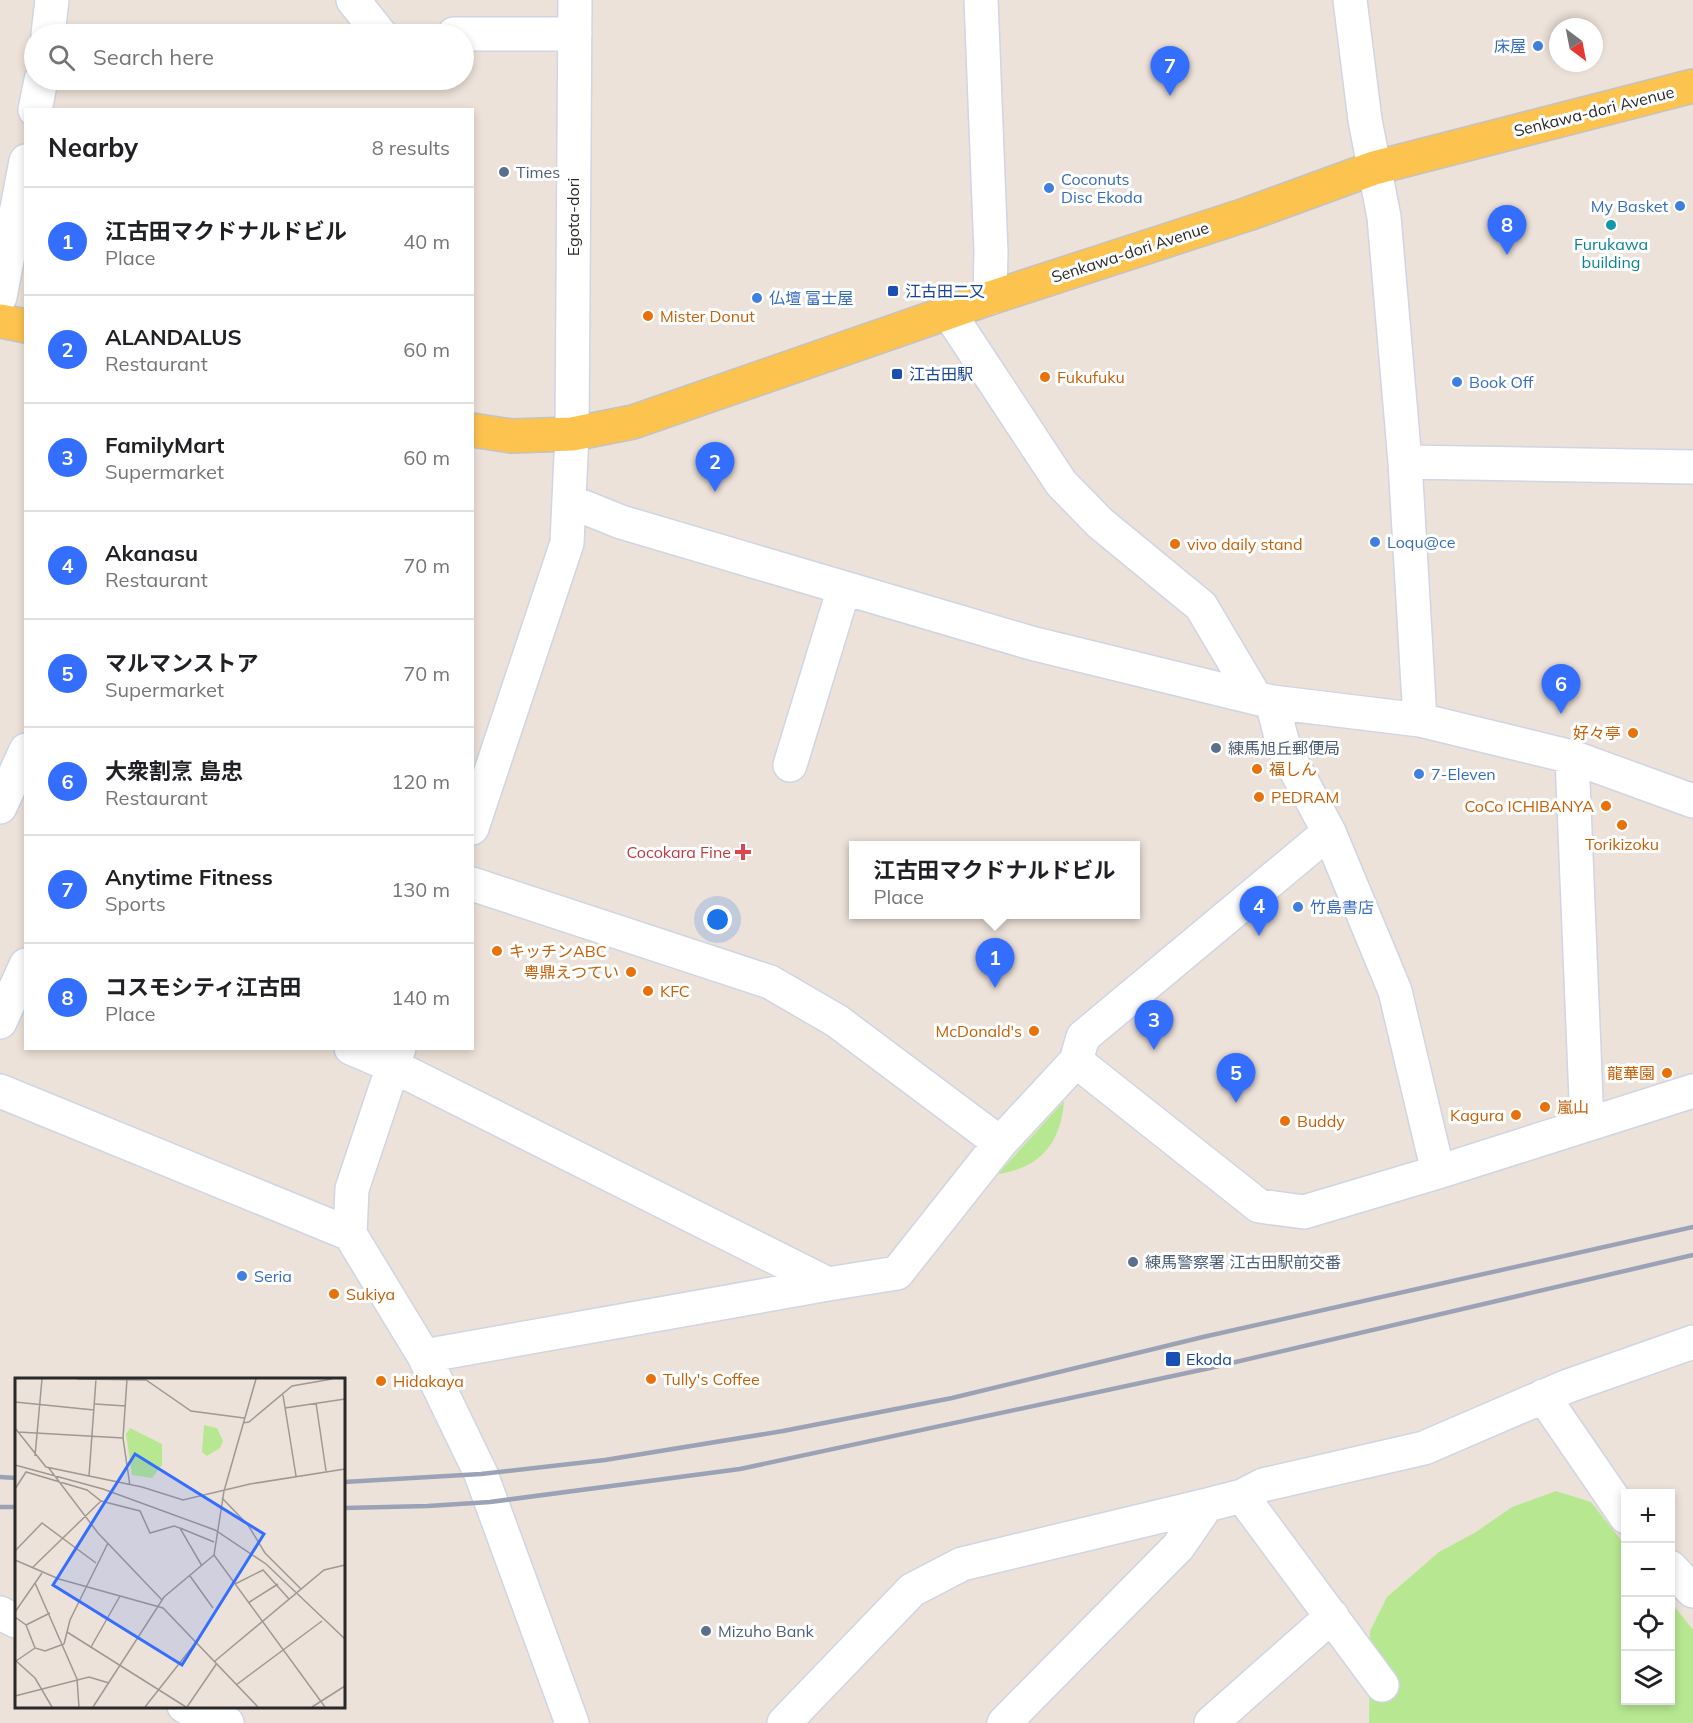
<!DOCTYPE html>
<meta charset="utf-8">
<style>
body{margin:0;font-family:Mulish,"Noto Sans JP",sans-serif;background:#f6f6f6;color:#202124}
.controls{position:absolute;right:18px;bottom:18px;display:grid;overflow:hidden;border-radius:0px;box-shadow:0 3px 9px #0003}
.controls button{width:54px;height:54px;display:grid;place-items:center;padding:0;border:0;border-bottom:2px solid #e0e0e0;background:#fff;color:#202124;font:30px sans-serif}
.compass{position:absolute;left:1549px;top:18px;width:54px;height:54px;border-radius:50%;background:#fff;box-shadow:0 3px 9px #0003;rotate:148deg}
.you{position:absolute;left:718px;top:920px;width:21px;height:21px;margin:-15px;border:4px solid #fff;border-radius:50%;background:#1a73e8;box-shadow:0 0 0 9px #1a73e833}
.badge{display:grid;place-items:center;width:39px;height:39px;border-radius:50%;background:#346eff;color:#fff;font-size:20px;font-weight:700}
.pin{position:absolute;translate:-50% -50px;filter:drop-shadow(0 2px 3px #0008)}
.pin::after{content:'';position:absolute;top:32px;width:21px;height:18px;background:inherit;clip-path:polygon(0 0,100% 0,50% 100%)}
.popup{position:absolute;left:849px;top:841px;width:291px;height:78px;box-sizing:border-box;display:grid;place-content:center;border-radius:0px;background:#fff;filter:drop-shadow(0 2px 4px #0005);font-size:20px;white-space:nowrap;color:#757577}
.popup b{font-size:22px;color:#202124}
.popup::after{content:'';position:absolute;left:50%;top:100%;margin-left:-12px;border:12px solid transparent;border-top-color:#fff}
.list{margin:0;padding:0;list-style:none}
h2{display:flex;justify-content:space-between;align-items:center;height:78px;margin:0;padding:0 24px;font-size:26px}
h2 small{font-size:20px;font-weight:400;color:#757577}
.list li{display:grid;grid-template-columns:39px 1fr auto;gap:18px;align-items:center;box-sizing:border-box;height:108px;padding:0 24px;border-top:2px solid #e0e0e0}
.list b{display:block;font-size:22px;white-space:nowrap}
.list p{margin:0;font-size:20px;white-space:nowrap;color:#757577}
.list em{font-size:20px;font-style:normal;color:#757577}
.icon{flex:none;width:33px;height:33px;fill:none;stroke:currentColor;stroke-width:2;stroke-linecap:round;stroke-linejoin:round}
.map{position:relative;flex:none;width:1693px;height:1723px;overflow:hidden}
.search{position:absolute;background:#fff;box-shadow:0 3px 9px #0003;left:24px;top:24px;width:450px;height:66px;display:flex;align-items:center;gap:15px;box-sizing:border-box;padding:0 21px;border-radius:33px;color:#757577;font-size:22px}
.panel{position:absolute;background:#fff;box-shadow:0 3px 9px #0003;left:24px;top:108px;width:450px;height:942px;border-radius:0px}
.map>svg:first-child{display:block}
</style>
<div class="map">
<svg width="1693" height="1723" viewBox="0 0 1693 1723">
<rect width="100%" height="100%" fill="#ede2d9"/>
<path fill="#b7e891" d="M 1064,1101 C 1061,1142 1041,1168 998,1174 Z
M 1556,1491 L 1591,1502 L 1625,1545 L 1626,1700 L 1670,1700 L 1671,1602 L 1693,1630 L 1693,1723 L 1369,1723 L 1370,1631 L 1387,1597 L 1439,1552 L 1476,1532 L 1512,1507 Z"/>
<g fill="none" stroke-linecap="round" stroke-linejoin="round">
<defs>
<path id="minor" d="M 353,0 L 380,34
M 981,0 L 991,252 L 990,298
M 1350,0 L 1365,120 L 1384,217 L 1405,462 L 1420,720
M 48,34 L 52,0
M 454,34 L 575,34
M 35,110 L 41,80
M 0,297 L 26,161
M 949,313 L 1061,483 L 1100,523 L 1201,606 L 1255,697
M 1405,462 L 1693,467
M 569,501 L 621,522 L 1031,643 L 1272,702 L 1420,720 L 1572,757 L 1693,801
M 1272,702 L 1284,748 L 1329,832 L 1395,991 L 1438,1172
M 1572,757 L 1587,1124
M 790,765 L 844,588
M 0,807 L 26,750
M 472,828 L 567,543 L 572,434 L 575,0
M 472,884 L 770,982 L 837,1021 L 1000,1143
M 0,1022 L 26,965
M 351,1048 L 393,1066 L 828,1284 L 897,1273 L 1000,1143 L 1076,1061 L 1083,1037 L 1329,832
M 399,1048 L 352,1189 L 350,1234 L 424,1356 L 481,1474 L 572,1723
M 1076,1061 L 1259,1206 L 1304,1212 L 1438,1172 L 1693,1091
M 0,1091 L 350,1234
M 424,1356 L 828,1284
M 1543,1396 L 1626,1517
M 1242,1496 L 1382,1685
M 1670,1567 L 1693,1591
M 0,1613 L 16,1621
M 184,1706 L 198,1714 L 227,1723
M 784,1723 L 912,1590 L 962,1564 L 1207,1505 L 1242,1496 L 1263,1485 L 1424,1448 L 1568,1386 L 1693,1342
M 1004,1723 L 1178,1547 L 1207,1505
M 1211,1723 L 1332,1616"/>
<path id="major" d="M 0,321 L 26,326
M 472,430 L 511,436 L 572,434 L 633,422 L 990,298 L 1248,214 L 1374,168 L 1693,86"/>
</defs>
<use href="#minor" stroke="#cfd5e4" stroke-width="36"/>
<use href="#major" stroke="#c3c3c3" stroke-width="36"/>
<use href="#minor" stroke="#fff" stroke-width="33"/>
<use href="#major" stroke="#fcc34f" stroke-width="33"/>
<path stroke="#9ca2b5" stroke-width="4.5" d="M 0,1477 L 16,1478
M 344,1482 L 481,1474 L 605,1460 L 783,1431 L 952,1398 L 1203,1337 L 1693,1227
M 0,1507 L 16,1507
M 344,1508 L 428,1506 L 490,1502 L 740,1469 L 1210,1368 L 1693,1255"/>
</g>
<g fill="#3f7fe0" stroke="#fff" stroke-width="2">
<circle cx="1538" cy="46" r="6"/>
<circle cx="1049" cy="188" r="6"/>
<circle cx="1680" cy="206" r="6"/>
<circle cx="757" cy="298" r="6"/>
<circle cx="1457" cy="382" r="6"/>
<circle cx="1375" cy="542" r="6"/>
<circle cx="1419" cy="774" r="6"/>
<circle cx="1298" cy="907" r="6"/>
<circle cx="242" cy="1276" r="6"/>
</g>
<g fill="#5c6f8a" stroke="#fff" stroke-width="2">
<circle cx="504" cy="172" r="6"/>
<circle cx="1216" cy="748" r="6"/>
<circle cx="1133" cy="1262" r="6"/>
<circle cx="706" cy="1631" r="6"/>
</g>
<circle fill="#0f9aa8" stroke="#fff" stroke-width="2" cx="1611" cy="225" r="6"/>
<g fill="#1a4fb4" stroke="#fff" stroke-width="2">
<rect x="887" y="285" width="12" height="12" rx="3"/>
<rect x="891" y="368" width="12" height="12" rx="3"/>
<rect x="1165" y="1351" width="16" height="16" rx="3"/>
</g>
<g fill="#e8710a" stroke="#fff" stroke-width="2">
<circle cx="648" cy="316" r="6"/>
<circle cx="1045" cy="377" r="6"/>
<circle cx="1175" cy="544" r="6"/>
<circle cx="1633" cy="733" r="6"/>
<circle cx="1257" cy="769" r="6"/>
<circle cx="1259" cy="797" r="6"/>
<circle cx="1606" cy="806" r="6"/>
<circle cx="1622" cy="825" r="6"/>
<circle cx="497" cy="951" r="6"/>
<circle cx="631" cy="972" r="6"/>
<circle cx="648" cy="991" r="6"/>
<circle cx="1034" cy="1031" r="6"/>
<circle cx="1667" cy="1073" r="6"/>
<circle cx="1545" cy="1107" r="6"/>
<circle cx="1516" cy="1115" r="6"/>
<circle cx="1285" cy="1121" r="6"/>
<circle cx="334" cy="1294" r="6"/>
<circle cx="651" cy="1379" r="6"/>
<circle cx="381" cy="1381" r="6"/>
</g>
<path fill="#e0444e" stroke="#fff" stroke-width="2" d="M740 843h6v6h6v6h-6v6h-6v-6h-6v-6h6z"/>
<g text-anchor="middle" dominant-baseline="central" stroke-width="6" stroke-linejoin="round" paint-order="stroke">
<g font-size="16" fill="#366cbe" stroke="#fff" text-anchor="start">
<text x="1526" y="46" text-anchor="end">床屋</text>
<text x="1061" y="179">Coconuts<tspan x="1061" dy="18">Disc Ekoda</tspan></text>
<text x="1668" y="206" text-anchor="end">My Basket</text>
<text x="769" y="298">仏壇 富士屋</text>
<text x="1469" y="382">Book Off</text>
<text x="1387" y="542">Loqu@ce</text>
<text x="1431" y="774">7-Eleven</text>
<text x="1310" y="907">竹島書店</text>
<text x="254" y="1276">Seria</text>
</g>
<g font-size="16" fill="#292929" stroke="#fff">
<text transform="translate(1594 111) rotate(-14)">Senkawa-dori Avenue</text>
<text transform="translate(573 217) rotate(-90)">Egota-dori</text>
<text transform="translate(1130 252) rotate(-18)">Senkawa-dori Avenue</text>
</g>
<g font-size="16" fill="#4e5e75" stroke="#fff" text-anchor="start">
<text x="516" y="172">Times</text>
<text x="1228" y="748">練馬旭丘郵便局</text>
<text x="1145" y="1262">練馬警察署 江古田駅前交番</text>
<text x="718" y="1631">Mizuho Bank</text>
</g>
<g font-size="16" fill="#0d838f" stroke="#fff">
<text x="1611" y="244">Furukawa<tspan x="1611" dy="18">building</tspan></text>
</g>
<g font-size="16" fill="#164399" stroke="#fff" text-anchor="start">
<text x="905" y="291">江古田二又</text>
<text x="909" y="374">江古田駅</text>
<text x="1186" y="1359">Ekoda</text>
</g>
<g font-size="16" fill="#c56008" stroke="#fff" text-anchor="start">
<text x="660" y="316">Mister Donut</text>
<text x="1057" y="377">Fukufuku</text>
<text x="1187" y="544">vivo daily stand</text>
<text x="1621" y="733" text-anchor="end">好々亭</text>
<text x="1269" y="769">福しん</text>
<text x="1271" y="797">PEDRAM</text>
<text x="1594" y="806" text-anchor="end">CoCo ICHIBANYA</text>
<text x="1622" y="844" text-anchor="middle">Torikizoku</text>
<text x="509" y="951">キッチンABC</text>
<text x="619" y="972" text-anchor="end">粤鼎えつてい</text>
<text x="660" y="991">KFC</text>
<text x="1022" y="1031" text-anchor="end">McDonald's</text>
<text x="1655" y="1073" text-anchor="end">龍華園</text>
<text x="1557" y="1107">嵐山</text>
<text x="1504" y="1115" text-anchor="end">Kagura</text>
<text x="1297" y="1121">Buddy</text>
<text x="346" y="1294">Sukiya</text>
<text x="663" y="1379">Tully's Coffee</text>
<text x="393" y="1381">Hidakaya</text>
</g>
<g font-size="16" fill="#be3a42" stroke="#fff" text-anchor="end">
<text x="731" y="852">Cocokara Fine</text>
</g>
</g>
<g transform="translate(15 1378)">
<rect width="330" height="330" fill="#ede2d9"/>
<path d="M 189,47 L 202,50 L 208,63 L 205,70 L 192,78 L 187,74 ZM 115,50 L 147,66 L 147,87 L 137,100 L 117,97 L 111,56 Z" fill="#b7e891"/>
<path fill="none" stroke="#9f9893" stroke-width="1.5" d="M 62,1 L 131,2 L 176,33 L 229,40M 112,1 L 108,60 L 115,108M 241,1 L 209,113 L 199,177 L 310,329M 268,17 L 281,98M 0,24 L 79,32M 301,25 L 311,93M 80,26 L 111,28M 270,30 L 330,21M 228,45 L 234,44 L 277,8 L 317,1M 0,50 L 31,89 L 127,109 L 168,122 L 235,106 L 330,91M 3,54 L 108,60M 20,78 L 27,1M 0,87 L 88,111 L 200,152 L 251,186 L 330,261M 33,89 L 83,155 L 147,222M 74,98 L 81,1M 0,111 L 11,94 L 72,112 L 86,123 L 125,133 L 135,155 L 159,148 L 165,150 L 187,188M 207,120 L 233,147 L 250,175 L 286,211M 165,150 L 199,164M 0,173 L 27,145 L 81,185M 0,182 L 44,201 L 148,230 L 243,329M 17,190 L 86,123M 175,198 L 198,230M 20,205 L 62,301 L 64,329M 220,206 L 248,192 L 274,221M 233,225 L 263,206M 0,234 L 27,195M 0,239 L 11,247 L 20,270 L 30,273 L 49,266M 11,247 L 35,235M 52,254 L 171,329M 49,266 L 55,242 L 93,165M 76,269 L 105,218M 0,282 L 20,300 L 37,329M 1,283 L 20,270M 200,283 L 309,192 L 330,187M 221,307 L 307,243M 0,318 L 74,299 L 94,305M 78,329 L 149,219 L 199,177M 130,329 L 182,263M 172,329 L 202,285M 297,329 L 330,308"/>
<path fill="#346eff" fill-opacity="0.15" stroke="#346eff" stroke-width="3" d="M 120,76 L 249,156 L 167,287 L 38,207 Z"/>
<rect width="330" height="330" fill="none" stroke="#292929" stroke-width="3"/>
</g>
</svg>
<div class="controls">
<button>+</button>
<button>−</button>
<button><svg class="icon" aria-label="locate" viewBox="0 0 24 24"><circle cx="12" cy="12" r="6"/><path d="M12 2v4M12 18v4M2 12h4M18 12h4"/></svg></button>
<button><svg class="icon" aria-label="layers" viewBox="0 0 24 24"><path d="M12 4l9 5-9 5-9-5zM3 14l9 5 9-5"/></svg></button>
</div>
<svg class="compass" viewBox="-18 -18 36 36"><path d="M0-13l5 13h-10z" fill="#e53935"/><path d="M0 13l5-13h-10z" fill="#757577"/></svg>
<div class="you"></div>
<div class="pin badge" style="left:995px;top:988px">1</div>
<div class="popup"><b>江古田マクドナルドビル</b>Place</div>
<div class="pin badge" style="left:715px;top:492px">2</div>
<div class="pin badge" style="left:1154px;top:1050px">3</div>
<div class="pin badge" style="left:1259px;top:936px">4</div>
<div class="pin badge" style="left:1236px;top:1103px">5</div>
<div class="pin badge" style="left:1561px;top:714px">6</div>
<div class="pin badge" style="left:1170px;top:96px">7</div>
<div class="pin badge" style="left:1507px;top:255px">8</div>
<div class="search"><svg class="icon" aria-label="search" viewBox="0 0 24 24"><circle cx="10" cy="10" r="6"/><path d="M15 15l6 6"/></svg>Search here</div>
<section class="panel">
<h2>Nearby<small>8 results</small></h2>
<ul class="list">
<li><span class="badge">1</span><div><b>江古田マクドナルドビル</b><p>Place</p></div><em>40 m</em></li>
<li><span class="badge">2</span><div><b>ALANDALUS</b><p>Restaurant</p></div><em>60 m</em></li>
<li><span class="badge">3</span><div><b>FamilyMart</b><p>Supermarket</p></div><em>60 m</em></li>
<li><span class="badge">4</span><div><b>Akanasu</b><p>Restaurant</p></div><em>70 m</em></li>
<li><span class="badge">5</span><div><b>マルマンストア</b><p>Supermarket</p></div><em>70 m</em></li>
<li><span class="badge">6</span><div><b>大衆割烹 島忠</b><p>Restaurant</p></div><em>120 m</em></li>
<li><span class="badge">7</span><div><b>Anytime Fitness</b><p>Sports</p></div><em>130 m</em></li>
<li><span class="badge">8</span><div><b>コスモシティ江古田</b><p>Place</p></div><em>140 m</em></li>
</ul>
</section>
</div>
